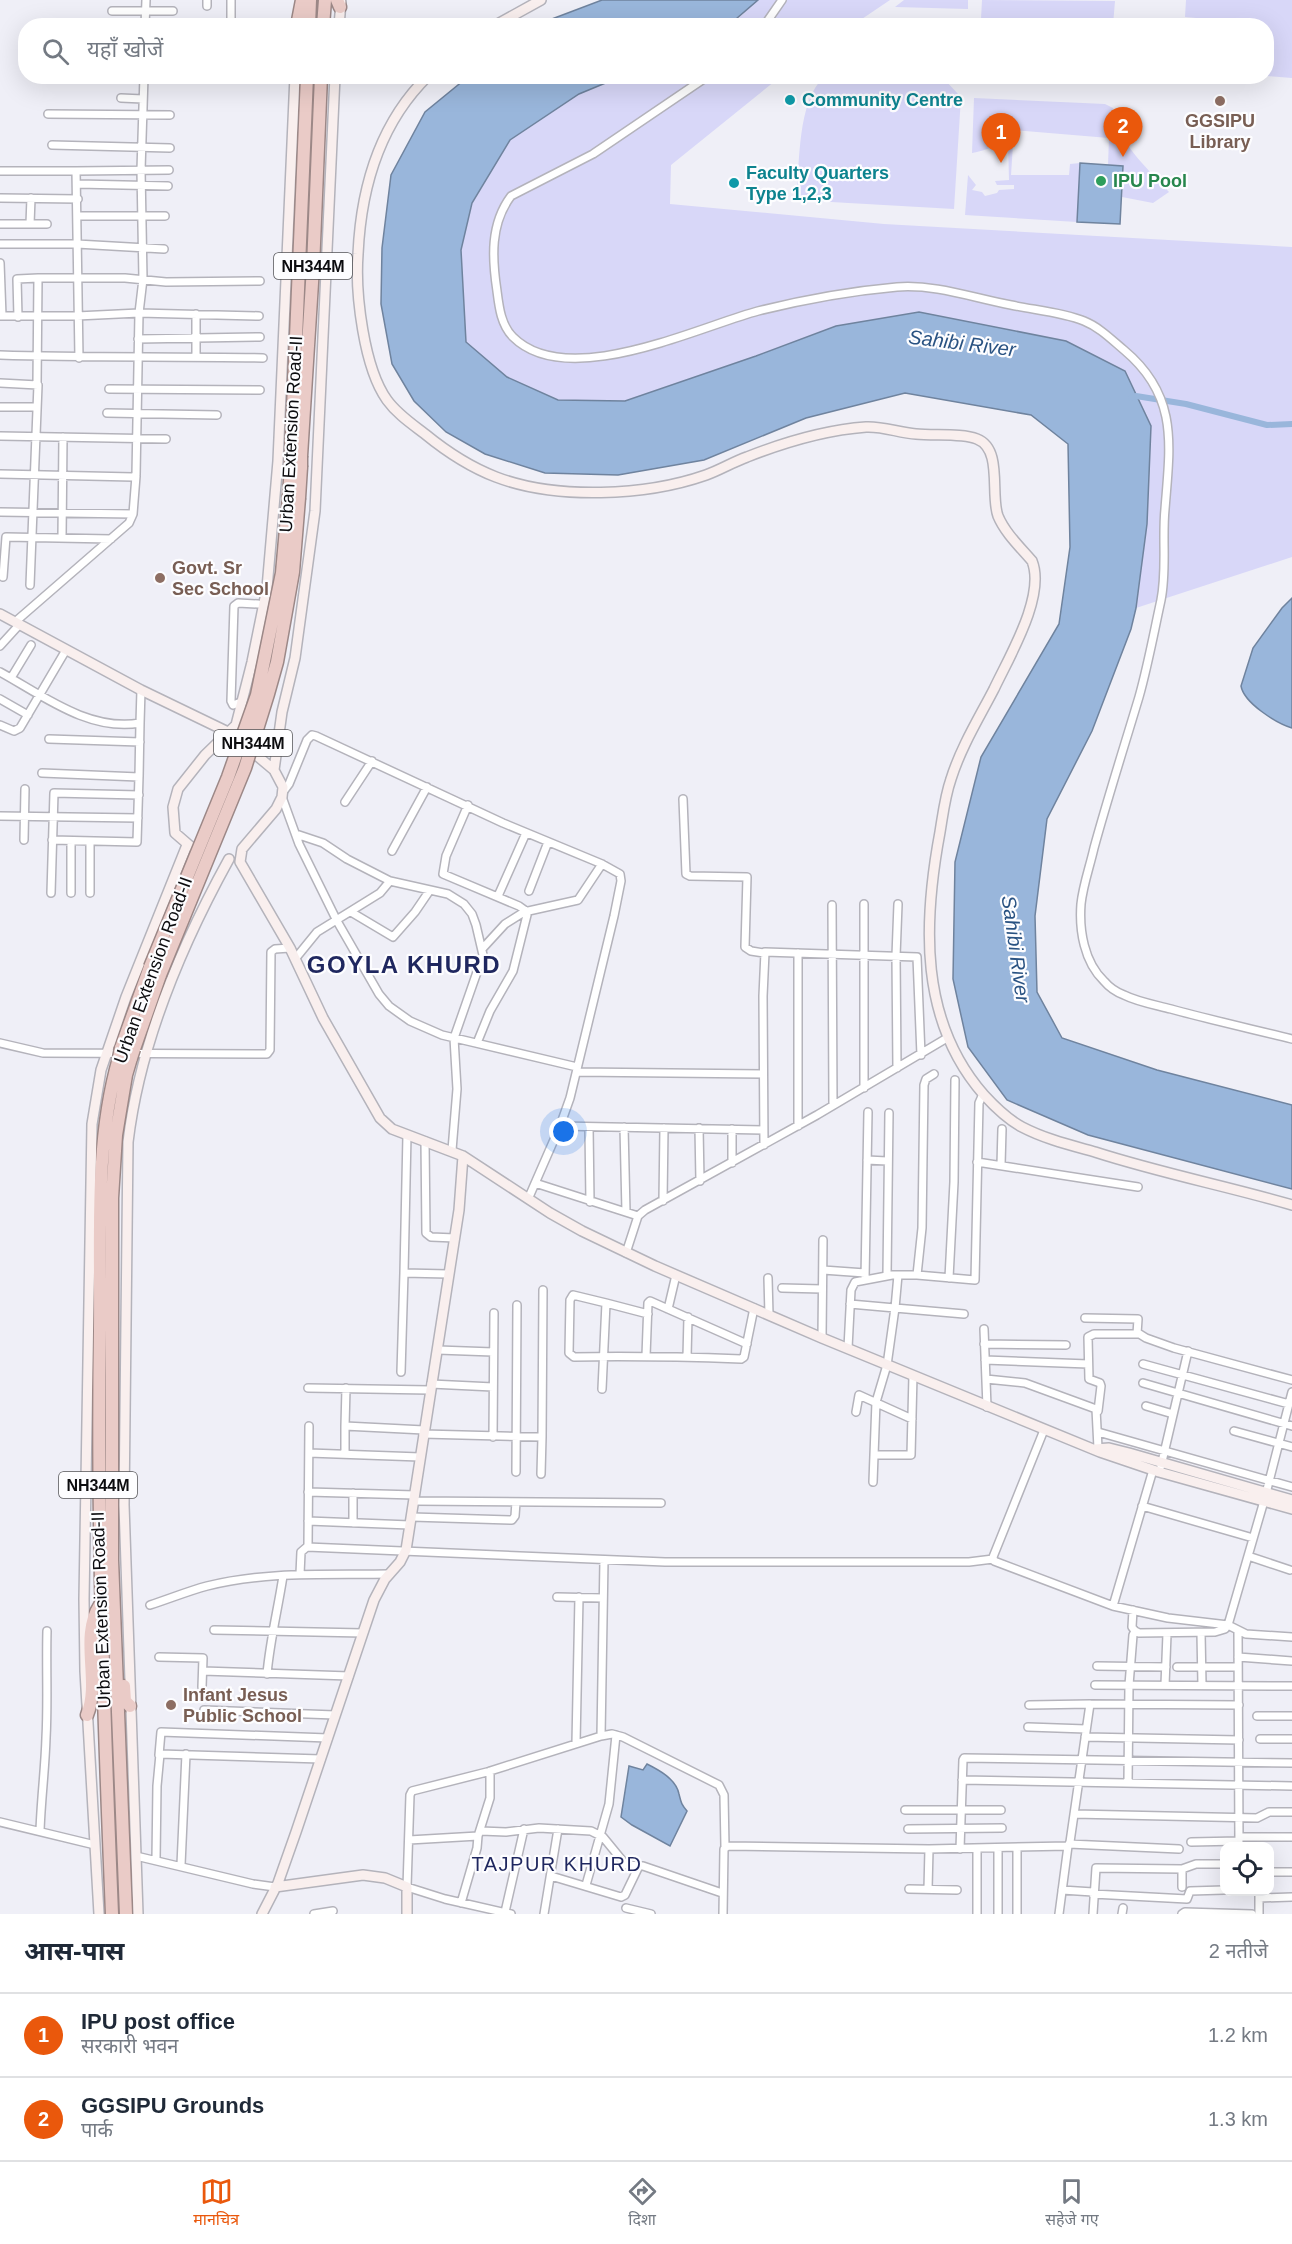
<!DOCTYPE html>
<html lang="hi">
<meta charset="utf-8">
<style>
body{margin:0;font-family:Helvetica,"Noto Sans Devanagari",sans-serif;background:#f2f2f3;color:#1f2937}
.controls{position:absolute;right:18px;bottom:18px;display:grid;overflow:hidden;border-radius:12px;box-shadow:0 6px 24px #0002}
.controls button{width:54px;height:54px;display:grid;place-items:center;padding:0;border:0;border-bottom:2px solid #e0e1e3;background:#fff;color:#1f2937;font:30px sans-serif}
.you{position:absolute;left:564px;top:1132px;width:21px;height:21px;margin:-15px;border:4px solid #fff;border-radius:50%;background:#1a73e8;box-shadow:0 0 0 9px #1a73e833}
.badge{display:grid;place-items:center;width:39px;height:39px;border-radius:50%;background:#ea580c;color:#fff;font-size:20px;font-weight:700}
.pin{position:absolute;translate:-50% -50px;filter:drop-shadow(0 2px 3px #0008)}
.pin::after{content:'';position:absolute;top:32px;width:21px;height:18px;background:inherit;clip-path:polygon(0 0,100% 0,50% 100%)}
.list{margin:0;padding:0;list-style:none}
h2{display:flex;justify-content:space-between;align-items:center;height:78px;margin:0;padding:0 24px;font-size:26px}
h2 small{font-size:20px;font-weight:400;color:#747a83}
.list li{display:grid;grid-template-columns:39px 1fr auto;gap:18px;align-items:center;box-sizing:border-box;height:84px;padding:0 24px;border-top:2px solid #e0e1e3}
.list b{display:block;font-size:22px;white-space:nowrap}
.list p{margin:0;font-size:20px;white-space:nowrap;color:#747a83}
.list em{font-size:20px;font-style:normal;color:#747a83}
.icon{flex:none;width:33px;height:33px;fill:none;stroke:currentColor;stroke-width:2;stroke-linecap:round;stroke-linejoin:round}
.map{position:relative;flex:none;width:1292px;height:1914px;overflow:hidden}
.search{position:absolute;background:#fff;box-shadow:0 6px 24px #0002;left:18px;right:18px;top:18px;height:66px;display:flex;align-items:center;gap:15px;box-sizing:border-box;padding:0 21px;border-radius:24px;color:#747a83;font-size:22px}
.sheet{height:246px;background:#fff}
nav{display:flex;justify-content:space-around;align-items:center;box-sizing:border-box;height:84px;border-top:2px solid #e0e1e3;background:#fff;font-size:16px;color:#747a83}
nav a{display:grid;justify-items:center;gap:3px}
nav .on{color:#ea580c}
.map>svg:first-child{display:block}
</style>
<div class="map">
<svg width="1292" height="1914" viewBox="0 0 1292 1914">
<rect width="100%" height="100%" fill="#efeff7"/>
<path fill="#d8d7f8" d="M 758,0 L 890,0 L 853,25 L 730,26 Z
M 904,0 L 968,0 L 968,9 L 895,7 Z
M 982,0 L 1115,1 L 1113,25 L 981,19 Z
M 1186,0 L 1292,0 L 1292,78 L 1267,76 L 1266,26 L 1233,25 L 1229,21 L 1185,17 Z
M 620,77 L 780,77 L 671,165 L 670,204 L 884,224 L 1292,247 L 1292,557 L 1136,608 L 1147,524 L 1125,371 L 1066,341 L 919,312 L 836,326 L 756,356 L 625,401 L 558,400 L 507,377 L 466,342 L 461,250 L 472,204 L 510,140 L 579,94 Z
M 824,77 L 942,77 L 961,97 L 954,209 L 796,200 C 800,164 797,101 824,77 Z
M 974,98 L 1105,104 L 1113,108 C 1118,144 1146,166 1169,192 L 1153,203 L 1122,197 L 1123,166 L 1108,165 L 1109,138 L 1014,130 L 1011,175 L 1069,175 L 1070,164 L 1080,163 L 1077,222 L 965,215 L 968,175 L 976,185 L 972,190 L 982,192 L 985,196 L 997,193 L 999,190 L 1014,189 L 1014,185 L 997,185 L 995,181 L 1009,180 L 1008,142 C 994,145 986,151 972,153 Z"/>
<path fill="#99b6db" stroke="#6f839e" stroke-width="1.5" d="M 602,0 L 758,0 L 729,25 L 536,25 Z
M 469,76 L 620,77 L 579,94 L 510,140 L 472,203 L 461,250 L 466,342 L 507,377 L 558,400 L 625,401 L 756,356 L 836,326 L 919,312 L 1066,341 L 1125,371 L 1151,426 L 1147,524 L 1136,608 L 1131,629 L 1092,731 L 1047,819 L 1035,916 L 1037,992 L 1062,1038 L 1157,1070 L 1292,1105 L 1292,1189 L 1088,1135 L 1007,1100 L 968,1047 L 953,979 L 955,862 L 981,757 L 1059,624 L 1070,547 L 1068,444 L 1031,415 L 905,393 L 806,418 L 704,460 L 618,475 L 545,473 L 485,454 L 446,432 L 414,401 L 392,364 L 381,304 L 382,248 L 391,175 L 425,112 Z
M 1080,163 L 1123,166 L 1120,224 L 1077,222 Z
M 1292,598 L 1292,728 C 1276,723 1244,703 1241,686 L 1253,648 L 1282,608 Z
M 647,1764 C 659,1770 676,1779 679,1794 C 681,1802 681,1804 687,1811 L 670,1846 L 632,1825 L 621,1817 L 629,1766 L 643,1770 Z"/>
<g fill="none" stroke-linecap="round" stroke-linejoin="round">
<path stroke="#99b6db" stroke-width="6" d="M 1131,398 L 1136,396 L 1186,404 L 1267,425 L 1292,424"/>
<defs>
<path id="street" d="M 207,0 L 207,6
M 112,11 L 173,11
M 145,26 L 146,0
M 231,26 L 231,0
M 764,26 L 782,0
M 708,76 L 593,154 L 511,196 C 490,224 492,258 497,291 C 499,307 501,325 513,337 C 567,391 698,327 758,311 C 802,300 852,291 897,287 C 936,284 973,298 1011,305 C 1034,310 1062,312 1084,321 C 1099,327 1111,339 1124,350 C 1179,396 1170,445 1165,509 C 1162,539 1167,570 1161,600 C 1154,632 1148,665 1139,697 C 1124,747 1108,797 1094,848 C 1090,866 1083,885 1081,904 C 1079,930 1084,962 1104,981 C 1109,987 1116,992 1124,995 C 1138,1002 1156,1005 1171,1009 C 1211,1020 1252,1029 1292,1039
M 121,98 L 143,99
M 48,114 L 170,115
M 52,145 L 170,148
M 0,171 L 76,171 L 79,358
M 76,171 L 169,170
M 78,184 L 168,186
M 0,198 L 78,199
M 78,216 L 165,216
M 0,224 L 47,224
M 30,224 L 31,198
M 0,244 L 77,244 L 164,249
M 0,263 L 2,316
M 0,316 L 77,316 L 139,313 L 259,316
M 18,317 L 17,279 L 38,278
M 138,339 L 260,337
M 0,355 C 88,358 175,356 263,358
M 196,357 L 196,314
M 0,383 L 38,385 L 30,585
M 37,384 L 38,278 L 125,278 L 166,282 L 260,281
M 109,389 L 260,390
M 0,407 L 37,407
M 107,413 L 217,415
M 0,436 L 166,439
M 0,474 L 133,477 L 136,475 L 139,313 L 143,279 L 141,170 L 144,76
M 0,512 L 133,514
M 62,538 L 63,437
M 3,577 L 6,537 L 111,539
M 15,622 L 129,523 L 133,514 L 136,476
M 0,646 L 20,624
M 0,672 C 42,695 89,732 140,723 L 141,690
M 11,678 L 31,645
M 0,699 L 28,715
M 241,702 L 233,705 L 231,701 L 234,606 L 238,603 L 258,604
M 0,725 L 14,731 L 20,728 L 66,650
M 49,739 L 140,742
M 42,773 L 139,777 L 140,723
M 283,792 L 289,784 L 307,740 L 312,735 L 316,736 L 503,823 L 602,864 L 620,874 L 621,881 L 614,916 L 570,1098 L 560,1126 L 529,1197
M 282,797 L 299,844 L 337,921 L 379,994 L 389,1006 L 410,1021 L 442,1035 L 577,1067
M 683,799 L 686,874 L 690,876 L 747,877 L 745,947 L 751,951 L 764,953
M 345,802 L 372,761
M 468,805 L 446,856 L 443,874 L 519,906 L 526,911 L 527,915 L 513,971 L 490,1011 L 477,1043
M 0,816 L 138,818
M 296,834 L 323,843 L 347,859 L 390,881 L 448,894 L 464,904 L 472,914 L 476,925 L 483,955 L 454,1038 L 457,1089 L 452,1150
M 24,840 L 25,789
M 52,840 L 137,842 L 139,776
M 71,841 L 71,893
M 392,851 L 427,787
M 529,891 L 548,842
M 51,893 L 54,793 L 139,795
M 90,893 L 90,842
M 498,896 L 526,833
M 832,905 L 833,1105
M 351,912 L 393,937 L 415,912 L 430,890
M 482,949 L 505,924 L 524,912 L 578,900 L 602,864
M 798,953 L 798,1126
M 295,959 L 317,932 L 380,893 L 390,881
M 0,1043 L 43,1053 L 267,1054 L 270,1050 L 271,952 L 275,949 L 290,948
M 897,1068 L 896,956 L 898,904
M 577,1072 L 763,1074
M 864,1088 L 864,904
M 560,1126 L 763,1130
M 589,1127 L 590,1202
M 624,1127 L 626,1212
M 699,1128 L 700,1181
M 407,1135 L 404,1273 L 448,1274
M 425,1141 L 426,1233 L 431,1237 L 455,1238
M 764,1145 L 763,996 L 765,952 L 917,957 L 921,1055
M 867,1160 L 887,1161
M 977,1162 L 1138,1187
M 732,1163 L 732,1129
M 1001,1165 L 1002,1129
M 535,1183 L 638,1216
M 663,1201 L 664,1128
M 626,1253 L 638,1216 L 645,1210 L 817,1115 L 947,1038
M 823,1270 L 865,1273
M 887,1275 L 889,1113
M 917,1275 L 975,1280 L 979,1103 L 983,1094
M 768,1278 L 769,1315
M 949,1278 L 954,1182 L 955,1080
M 865,1279 L 868,1112
M 782,1288 L 822,1289
M 606,1303 L 648,1314
M 850,1304 L 895,1308 L 898,1275
M 668,1309 L 676,1275
M 1085,1318 L 1138,1319 L 1137,1334 L 1094,1334 L 1088,1337 L 1089,1379 L 1100,1383 L 1101,1386 L 1098,1411
M 984,1329 L 987,1407
M 1138,1333 L 1146,1338 L 1174,1348 L 1292,1380
M 822,1338 L 823,1240
M 984,1344 L 1066,1345
M 848,1348 L 851,1290 L 855,1282 L 892,1275 L 917,1275 L 922,1228 L 924,1085 L 926,1079 L 934,1074
M 438,1350 L 493,1352
M 646,1356 L 648,1303 L 650,1301 L 747,1344
M 687,1357 L 688,1317
M 985,1360 L 1088,1364
M 1143,1364 L 1289,1404
M 401,1372 L 404,1273
M 986,1379 L 1025,1383 L 1096,1409 L 1098,1448
M 1143,1383 L 1292,1426
M 431,1384 L 493,1387
M 308,1388 L 430,1390
M 346,1388 L 345,1426 L 424,1430
M 602,1389 L 606,1303 L 573,1295 L 570,1300 L 569,1353 L 574,1357 C 629,1356 685,1357 741,1359 L 744,1357 L 754,1308
M 1146,1406 L 1173,1414
M 856,1412 L 859,1395 L 912,1419
M 1044,1430 L 993,1557 L 994,1561 L 1113,1606 L 1168,1618 L 1228,1625 L 1246,1634 L 1292,1637
M 1234,1431 L 1292,1447
M 1098,1432 L 1292,1487
M 423,1434 L 542,1437 L 543,1290
M 493,1437 L 494,1313
M 309,1453 L 420,1457
M 345,1454 L 345,1426
M 874,1455 L 911,1455 L 913,1375
M 1161,1466 L 1188,1351
M 516,1472 L 517,1305
M 541,1474 L 542,1437
M 873,1482 L 876,1402 L 887,1365 L 895,1308 L 964,1314
M 308,1492 L 415,1495
M 415,1501 L 661,1503
M 1142,1506 L 1253,1538
M 412,1517 L 512,1520 L 515,1516 L 516,1502
M 308,1521 L 410,1525
M 353,1523 L 353,1493
M 307,1547 L 665,1562 L 969,1562 L 993,1559
M 1248,1556 L 1290,1570
M 300,1574 L 301,1552 L 308,1546 L 309,1426
M 557,1597 L 603,1598
M 150,1605 C 169,1599 188,1591 207,1586 C 266,1571 328,1575 388,1574
M 1113,1606 L 1153,1470
M 1133,1610 L 1132,1627 L 1135,1631 L 1139,1633 L 1215,1632 L 1225,1629 L 1228,1625 L 1264,1501 L 1292,1392
M 214,1630 L 363,1633
M 1238,1631 L 1239,1846
M 1201,1633 L 1202,1685
M 159,1657 L 203,1658 L 202,1687
M 1238,1657 L 1292,1661
M 1097,1666 L 1166,1667
M 1177,1667 L 1238,1667
M 203,1671 L 349,1676
M 267,1674 C 270,1640 278,1609 283,1576
M 1095,1685 L 1292,1686
M 1165,1685 L 1167,1634
M 1029,1705 L 1090,1704
M 204,1710 L 335,1715
M 1257,1716 L 1292,1716
M 1028,1727 L 1086,1729
M 601,1736 L 604,1560
M 1085,1737 L 1239,1740
M 1260,1739 L 1292,1739
M 576,1743 L 579,1597
M 159,1755 L 161,1732 L 328,1738
M 962,1780 L 1292,1786
M 1128,1783 L 1129,1685 L 1133,1635 L 1135,1631
M 905,1810 L 1001,1810
M 1074,1814 L 1257,1818 L 1269,1812 L 1292,1812
M 0,1822 L 95,1845
M 908,1829 L 1002,1828
M 40,1831 C 41,1800 45,1770 46,1738 C 48,1703 46,1667 47,1631
M 481,1831 L 506,1832 L 539,1828 L 591,1831 L 603,1837 L 626,1865 L 643,1866 L 722,1893
M 1239,1837 L 1292,1837
M 409,1840 L 478,1836 L 490,1798 L 490,1771
M 1191,1842 L 1239,1841
M 1069,1844 L 1179,1849
M 960,1849 L 963,1760 L 964,1758 L 1292,1763
M 998,1849 L 998,1914
M 136,1856 L 253,1884 L 275,1887
M 156,1859 L 157,1786 L 160,1754 L 321,1759
M 181,1865 L 186,1754
M 1270,1872 L 1292,1872
M 551,1876 L 621,1897 L 625,1895 L 639,1866
M 586,1885 L 609,1804 L 616,1735
M 1182,1887 L 1182,1869
M 909,1889 L 957,1890
M 928,1889 L 929,1849
M 1062,1890 L 1093,1892
M 1093,1894 L 1187,1899 L 1190,1891 L 1224,1890
M 1259,1898 L 1292,1897
M 461,1903 L 477,1848 L 478,1836
M 626,1908 L 651,1914
M 505,1912 L 524,1829
M 314,1914 L 333,1911
M 511,1914 L 445,1899 L 407,1887 L 410,1795 L 412,1791 L 487,1772 L 601,1736 L 612,1734 L 623,1737 L 719,1785 L 724,1795 L 725,1847
M 544,1914 L 558,1829
M 723,1914 L 724,1849 L 728,1846 L 929,1849 L 1068,1846 L 1070,1842 L 1090,1704 L 1239,1705
M 977,1914 L 977,1849
M 1017,1914 L 1017,1848
M 1059,1914 L 1068,1846
M 1093,1914 L 1096,1868 L 1182,1869 L 1196,1864 L 1224,1864
M 1122,1914 L 1123,1908
M 1182,1914 L 1185,1912 L 1252,1914
M 1259,1914 L 1259,1892"/>
<path id="secondary" d="M 339,26 L 341,2
M 494,26 L 541,0
M 428,76 C 380,123 361,188 358,254 C 355,294 364,368 387,400 C 397,414 412,424 425,434 C 447,452 470,467 496,477 C 556,500 646,496 706,475 C 720,470 733,462 747,457 C 785,442 825,430 866,427 C 883,426 899,433 916,434 C 933,436 962,433 977,439 C 1003,449 990,495 998,516 C 1005,533 1021,548 1032,561 C 1046,596 1009,657 994,689 C 979,718 961,747 951,779 C 945,796 943,814 940,832 C 923,923 919,1021 984,1095 C 995,1107 1007,1119 1022,1127 C 1045,1139 1070,1145 1095,1152 C 1160,1173 1227,1186 1292,1205
M 0,614 L 141,690 L 230,733 L 274,770 L 283,787 L 282,797 L 276,809 L 242,849 L 240,862 L 290,948 L 323,1018 L 380,1118 L 392,1129 L 463,1156 L 550,1213 L 582,1231 L 655,1266 L 822,1338 L 1100,1452 L 1159,1472 L 1292,1509
M 274,770 L 282,712 L 295,658 L 315,511 L 335,76
M 190,846 L 175,833 L 173,807 L 178,789 L 205,755 L 236,725 L 252,662 L 267,588 L 278,461 L 295,76
M 1095,1449 L 1109,1448 L 1129,1453 L 1292,1500
M 275,1887 L 363,1875 L 385,1878 L 407,1887 L 407,1914
M 99,1914 L 85,1671 L 84,1599 L 92,1124 L 101,1070 L 126,997 L 187,845
M 138,1914 L 124,1505 L 128,1142 C 140,1042 181,946 229,859
M 262,1914 L 278,1883 L 296,1832 L 374,1600 L 385,1579 L 400,1562 L 406,1550 L 459,1210 L 463,1156"/>
<path id="highway" d="M 337,0 L 340,7
M 297,26 L 302,0
M 309,26 L 310,0
M 323,26 L 325,0
M 291,456 L 307,76
M 301,456 L 313,267 L 321,76
M 289,495 L 291,466
M 299,498 L 301,467
M 121,1048 L 150,967
M 134,1049 L 160,975
M 124,1686 L 125,1701 L 130,1706
M 87,1715 C 101,1680 79,1638 100,1605
M 112,1914 C 104,1719 97,1524 100,1329 C 101,1239 94,1145 119,1058
M 126,1914 L 112,1560 L 112,1198 L 116,1135 L 126,1075 L 131,1058"/>
</defs>
<use href="#street" stroke="#b4b3bb" stroke-width="10"/>
<use href="#secondary" stroke="#b4b3bb" stroke-width="12"/>
<use href="#highway" stroke="#9c8887" stroke-width="15"/>
<use href="#street" stroke="#fff" stroke-width="7"/>
<use href="#secondary" stroke="#f9efee" stroke-width="9"/>
<use href="#highway" stroke="#eacbc7" stroke-width="12"/>
<defs>
<path id="highway-bridge" d="M 291,466 L 291,456
M 301,467 L 301,456
M 150,967 L 228,777 L 257,695 L 282,573 L 289,495
M 160,975 L 245,768 L 268,694 L 277,662 L 293,572 L 299,498
M 119,1058 L 121,1048
M 131,1058 L 134,1049"/>
</defs>
<use href="#highway-bridge" stroke="#9c8887" stroke-width="15" stroke-linecap="butt"/>
<use href="#highway-bridge" stroke="#eacbc7" stroke-width="12"/>
</g>
<g fill="#0f9aa8" stroke="#fdfdff" stroke-width="2">
<circle cx="790" cy="100" r="6"/>
<circle cx="734" cy="183" r="6"/>
</g>
<g fill="#8d6e63" stroke="#fdfdff" stroke-width="2">
<circle cx="1220" cy="101" r="6"/>
<circle cx="160" cy="578" r="6"/>
<circle cx="171" cy="1705" r="6"/>
</g>
<circle fill="#2e9e5b" stroke="#fdfdff" stroke-width="2" cx="1101" cy="181" r="6"/>
<g text-anchor="middle" dominant-baseline="central" stroke-width="4.5" stroke-linejoin="round" paint-order="stroke">
<g fill="#fdfdff" stroke="#545457" stroke-width="1.5">
<rect x="274" y="253" width="78" height="26" rx="4.5"/>
<rect x="214" y="730" width="78" height="26" rx="4.5"/>
<rect x="59" y="1472" width="78" height="26" rx="4.5"/>
</g>
<g font-size="16" font-weight="bold" fill="#0c0c0f">
<text x="313" y="266">NH344M</text>
<text x="253" y="743">NH344M</text>
<text x="98" y="1485">NH344M</text>
</g>
<g font-size="18" font-weight="bold" fill="#0d838f" stroke="#fdfdff" text-anchor="start">
<text x="802" y="100">Community Centre</text>
<text x="746" y="173">Faculty Quarters<tspan x="746" dy="21">Type 1,2,3</tspan></text>
</g>
<g font-size="18" font-weight="bold" fill="#785e54" stroke="#fdfdff" text-anchor="start">
<text x="1220" y="121" text-anchor="middle">GGSIPU<tspan x="1220" dy="21">Library</tspan></text>
<text x="172" y="568">Govt. Sr<tspan x="172" dy="21">Sec School</tspan></text>
<text x="183" y="1695">Infant Jesus<tspan x="183" dy="21">Public School</tspan></text>
</g>
<g font-size="18" font-weight="bold" fill="#27864d" stroke="#fdfdff" text-anchor="start">
<text x="1113" y="181">IPU Pool</text>
</g>
<g font-size="18" fill="#0c0c0f" stroke="#fdfdff">
<text transform="translate(291 434) rotate(-87)">Urban Extension Road-II</text>
<text transform="translate(153 970) rotate(-70)">Urban Extension Road-II</text>
<text transform="translate(101 1610) rotate(-92)">Urban Extension Road-II</text>
</g>
<g font-size="20" font-style="italic" fill="#295282" stroke="#fdfdff">
<text transform="translate(962 343) rotate(7)">Sahibi River</text>
<text transform="translate(1016 949) rotate(82)">Sahibi River</text>
</g>
<g font-size="20" letter-spacing="1.5" fill="#1f275f" stroke="#fdfdff">
<text x="557" y="1864">TAJPUR KHURD</text>
</g>
<g font-size="24" font-weight="bold" letter-spacing="1.5" fill="#1f275f" stroke="#fdfdff">
<text x="404" y="964">GOYLA KHURD</text>
</g>
</g>
</svg>
<div class="controls">
<button><svg class="icon" aria-label="locate" viewBox="0 0 24 24"><circle cx="12" cy="12" r="6"/><path d="M12 2v4M12 18v4M2 12h4M18 12h4"/></svg></button>
</div>
<div class="you"></div>
<div class="pin badge" style="left:1001px;top:163px">1</div>
<div class="pin badge" style="left:1123px;top:157px">2</div>
<div class="search"><svg class="icon" aria-label="search" viewBox="0 0 24 24"><circle cx="10" cy="10" r="6"/><path d="M15 15l6 6"/></svg>यहाँ खोजें</div>
</div>
<section class="sheet">
<h2>आस-पास<small>2 नतीजे</small></h2>
<ul class="list">
<li><span class="badge">1</span><div><b>IPU post office</b><p>सरकारी भवन</p></div><em>1.2 km</em></li>
<li><span class="badge">2</span><div><b>GGSIPU Grounds</b><p>पार्क</p></div><em>1.3 km</em></li>
</ul>
</section>
<nav>
<a class="on"><svg class="icon" aria-label="map" viewBox="0 0 24 24"><path d="M3 6l6-2 6 2 6-2v14l-6 2-6-2-6 2zM9 4v14M15 6v14"/></svg>मानचित्र</a>
<a><svg class="icon" aria-label="directions" viewBox="0 0 24 24"><path d="M12 3l9 9-9 9-9-9zM9 14v-3h6M13 9l2 2-2 2"/></svg>दिशा</a>
<a><svg class="icon" aria-label="saved" viewBox="0 0 24 24"><path d="M7 4h10v16l-5-4-5 4z"/></svg>सहेजे गए</a>
</nav>
